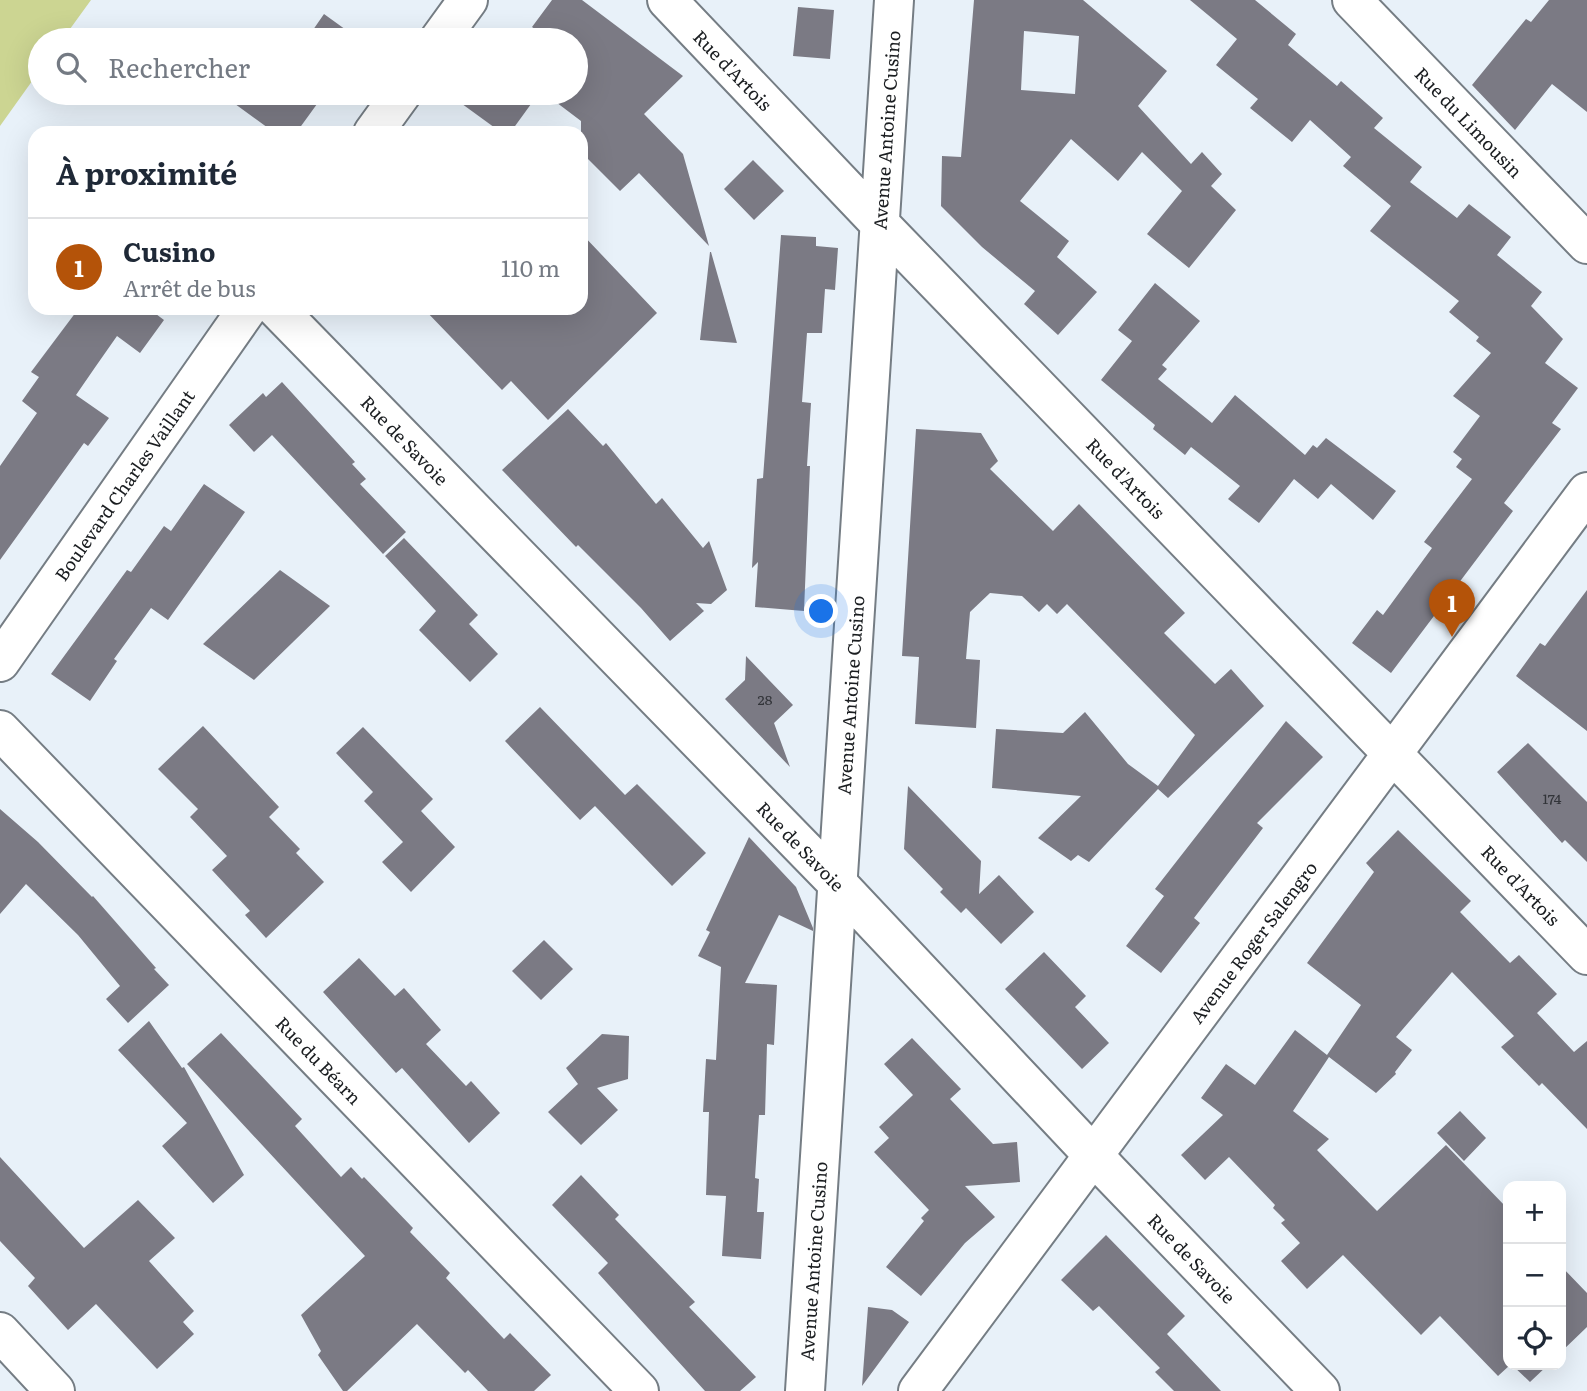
<!DOCTYPE html>
<html lang="fr">
<meta charset="utf-8">
<style>
body{margin:0;font-family:Literata,serif;background:#f6f6f7;color:#1f2937}
.controls{position:absolute;right:21px;bottom:21px;display:grid;overflow:hidden;border-radius:14px;box-shadow:0 7px 28px #0002}
.controls button{width:63px;height:63px;display:grid;place-items:center;padding:0;border:0;border-bottom:2px solid #e0e1e3;background:#fff;color:#1f2937;font:35px sans-serif}
.you{position:absolute;left:822px;top:612px;width:24px;height:24px;margin:-18px;border:5px solid #fff;border-radius:50%;background:#1a73e8;box-shadow:0 0 0 10px #1a73e833}
.badge{display:grid;place-items:center;width:46px;height:46px;border-radius:50%;background:#b45309;color:#fff;font-size:23px;font-weight:700}
.pin{position:absolute;translate:-50% -58px;filter:drop-shadow(0 2px 4px #0008)}
.pin::after{content:'';position:absolute;top:37px;width:24px;height:21px;background:inherit;clip-path:polygon(0 0,100% 0,50% 100%)}
.list{margin:0;padding:0;list-style:none}
h2{display:flex;justify-content:space-between;align-items:center;height:91px;margin:0;padding:0 28px;font-size:30px}
h2 small{font-size:23px;font-weight:400;color:#747a83}
.list li{display:grid;grid-template-columns:46px 1fr auto;gap:21px;align-items:center;box-sizing:border-box;height:98px;padding:0 28px;border-top:2px solid #e0e1e3}
.list b{display:block;font-size:26px;white-space:nowrap}
.list p{margin:0;font-size:23px;white-space:nowrap;color:#747a83}
.list em{font-size:23px;font-style:normal;color:#747a83}
.icon{flex:none;width:38px;height:38px;fill:none;stroke:currentColor;stroke-width:2;stroke-linecap:round;stroke-linejoin:round}
.map{position:relative;flex:none;width:1587px;height:1391px;overflow:hidden}
.search{position:absolute;background:#fff;box-shadow:0 7px 28px #0002;left:28px;top:28px;width:560px;height:77px;display:flex;align-items:center;gap:18px;box-sizing:border-box;padding:0 24px;border-radius:38px;color:#747a83;font-size:26px}
.panel{position:absolute;background:#fff;box-shadow:0 7px 28px #0002;left:28px;top:126px;width:560px;height:189px;border-radius:21px}
.map>svg:first-child{display:block}
</style>
<div class="map">
<svg width="1587" height="1391" viewBox="0 0 1587 1391">
<rect width="100%" height="100%" fill="#e8f1f9"/>
<path fill="#ccd592" d="M 0,0 L 91,0 L 62,40 L 40,40 L 40,70 L 0,126 Z"/>
<path fill="#7b7a84" fill-rule="evenodd" d="M 552,0 L 582,0 L 683,76 L 644,114 L 683,154 L 709,246 L 639,173 L 620,191 L 581,152 L 581,121 L 544,93 L 576,93 L 576,40 L 550,40 L 532,27 Z
M 974,0 L 1083,0 L 1167,71 L 1138,106 L 1191,164 L 1202,152 L 1222,174 L 1211,186 L 1236,210 L 1189,268 L 1147,234 L 1182,191 L 1142,152 L 1118,181 L 1071,139 L 1020,201 L 1069,241 L 1057,257 L 1097,292 L 1058,335 L 1024,304 L 1035,291 L 982,247 L 941,206 L 942,156 L 961,157 ZM 1024,31 L 1079,36 L 1075,94 L 1021,90 Z
M 1190,0 L 1255,0 L 1296,34 L 1288,45 L 1337,86 L 1341,81 L 1383,118 L 1374,128 L 1422,167 L 1410,182 L 1457,218 L 1469,204 L 1511,237 L 1497,255 L 1542,292 L 1531,306 L 1563,339 L 1545,363 L 1578,388 L 1552,423 L 1561,429 L 1504,503 L 1513,511 L 1391,673 L 1352,643 L 1377,610 L 1383,615 L 1432,548 L 1424,542 L 1472,479 L 1456,467 L 1462,459 L 1453,452 L 1480,416 L 1453,396 L 1491,353 L 1476,341 L 1479,337 L 1449,312 L 1459,301 L 1370,231 L 1391,206 L 1343,166 L 1351,157 L 1310,120 L 1292,142 L 1250,108 L 1258,99 L 1216,65 L 1237,39 Z
M 1549,0 L 1587,0 L 1587,112 L 1552,84 L 1515,130 L 1472,85 L 1526,19 L 1531,22 Z
M 798,7 L 834,10 L 830,59 L 793,56 Z
M 324,14 L 360,40 L 306,40 Z
M 220,93 L 325,93 L 296,133 L 275,133 Z
M 447,93 L 539,93 L 510,133 L 502,133 Z
M 753,160 L 784,191 L 754,220 L 724,189 Z
M 581,233 L 657,313 L 548,420 L 511,381 L 502,390 L 423,308 L 581,308 Z
M 781,235 L 816,237 L 816,246 L 838,248 L 835,290 L 825,289 L 822,333 L 807,333 L 802,402 L 811,403 L 807,466 L 810,466 L 804,611 L 755,607 L 758,562 L 752,568 L 757,479 L 763,478 Z
M 710,252 L 711,252 L 737,343 L 700,340 Z
M 1155,283 L 1200,321 L 1162,365 L 1167,369 L 1158,379 L 1212,423 L 1235,395 L 1305,455 L 1313,445 L 1317,448 L 1326,438 L 1396,491 L 1373,520 L 1331,484 L 1318,499 L 1294,479 L 1259,523 L 1228,499 L 1240,486 L 1191,447 L 1185,455 L 1153,429 L 1155,425 L 1101,380 L 1132,341 L 1118,330 Z
M 79,308 L 148,308 L 164,320 L 140,353 L 117,336 L 96,366 L 76,395 L 109,418 L 88,446 L 84,443 L 0,560 L 0,466 L 37,413 L 22,401 L 39,377 L 31,372 Z
M 282,382 L 355,462 L 352,464 L 366,479 L 360,484 L 406,532 L 383,554 L 272,435 L 254,452 L 229,425 L 263,393 L 266,397 Z
M 568,409 L 603,446 L 606,443 L 656,504 L 662,498 L 703,548 L 709,541 L 727,590 L 711,604 L 696,603 L 704,611 L 670,641 L 641,608 L 578,545 L 576,547 L 502,470 Z
M 916,429 L 981,433 L 998,461 L 990,469 L 1053,531 L 1079,504 L 1185,613 L 1164,633 L 1215,684 L 1231,669 L 1264,706 L 1168,798 L 1158,789 L 1089,862 L 1078,855 L 1071,861 L 1038,838 L 1081,796 L 992,788 L 996,729 L 1063,733 L 1085,712 L 1128,764 L 1158,786 L 1195,735 L 1067,604 L 1057,614 L 1047,604 L 1039,612 L 1022,596 L 990,593 L 970,612 L 966,659 L 980,660 L 976,728 L 915,724 L 919,657 L 902,656 Z
M 204,484 L 245,512 L 168,620 L 151,608 L 114,659 L 117,661 L 90,701 L 51,674 L 127,570 L 131,572 L 164,526 L 171,531 Z
M 404,538 L 478,615 L 469,624 L 498,654 L 470,682 L 419,630 L 436,611 L 385,556 Z
M 280,570 L 330,606 L 254,680 L 203,644 Z
M 1587,590 L 1587,731 L 1516,676 L 1540,643 L 1545,646 Z
M 746,656 L 793,705 L 774,723 L 790,767 L 725,699 L 745,680 Z
M 540,707 L 625,795 L 637,784 L 706,853 L 672,886 L 595,806 L 580,820 L 505,741 Z
M 1286,721 L 1323,757 L 1257,823 L 1263,828 L 1194,918 L 1200,923 L 1161,973 L 1126,946 L 1164,896 L 1155,889 Z
M 203,726 L 279,807 L 269,817 L 300,849 L 296,853 L 324,882 L 266,938 L 245,915 L 250,911 L 212,870 L 227,856 L 190,817 L 198,809 L 158,769 Z
M 363,727 L 433,799 L 421,811 L 455,847 L 411,892 L 382,862 L 403,842 L 364,801 L 373,792 L 336,753 Z
M 1528,743 L 1587,802 L 1587,862 L 1565,840 L 1562,843 L 1497,772 Z
M 908,786 L 981,861 L 979,894 L 999,875 L 1034,912 L 1001,944 L 966,908 L 961,913 L 940,892 L 943,889 L 904,849 Z
M 0,809 L 38,842 L 92,897 L 93,896 L 156,968 L 154,969 L 169,985 L 128,1023 L 106,999 L 120,986 L 78,935 L 26,884 L 0,914 Z
M 1398,830 L 1471,901 L 1460,912 L 1510,963 L 1519,955 L 1557,994 L 1537,1013 L 1574,1052 L 1587,1041 L 1587,1129 L 1542,1083 L 1539,1086 L 1501,1047 L 1514,1036 L 1452,972 L 1396,1037 L 1412,1050 L 1395,1072 L 1396,1074 L 1376,1093 L 1329,1057 L 1293,1111 L 1329,1139 L 1317,1150 L 1377,1211 L 1446,1145 L 1508,1209 L 1510,1365 L 1498,1376 L 1440,1316 L 1421,1335 L 1343,1255 L 1307,1289 L 1281,1261 L 1300,1243 L 1281,1223 L 1285,1220 L 1273,1208 L 1275,1205 L 1229,1157 L 1205,1180 L 1181,1155 L 1223,1115 L 1201,1098 L 1226,1064 L 1255,1085 L 1295,1030 L 1327,1055 L 1361,1005 L 1307,963 L 1374,872 L 1366,863 Z
M 749,837 L 796,887 L 813,928 L 813,931 L 779,915 L 745,983 L 777,985 L 774,1045 L 767,1044 L 765,1115 L 759,1115 L 755,1178 L 759,1179 L 757,1212 L 764,1212 L 761,1259 L 722,1256 L 726,1196 L 706,1195 L 709,1112 L 703,1112 L 706,1059 L 716,1060 L 721,967 L 698,956 L 710,932 L 706,930 Z
M 544,940 L 573,969 L 541,1000 L 512,971 Z
M 1044,952 L 1086,996 L 1075,1007 L 1109,1043 L 1082,1069 L 1005,989 Z
M 359,958 L 395,996 L 404,988 L 441,1030 L 426,1044 L 466,1086 L 471,1081 L 500,1113 L 469,1143 L 402,1068 L 396,1073 L 323,992 Z
M 149,1021 L 182,1068 L 184,1067 L 244,1175 L 213,1203 L 162,1146 L 187,1123 L 118,1050 Z
M 221,1033 L 302,1119 L 295,1126 L 341,1177 L 351,1167 L 362,1179 L 364,1177 L 413,1228 L 410,1232 L 450,1273 L 446,1278 L 504,1339 L 510,1333 L 551,1375 L 534,1391 L 488,1391 L 468,1370 L 465,1373 L 417,1324 L 347,1391 L 343,1391 L 318,1355 L 321,1351 L 301,1315 L 365,1256 L 187,1064 Z
M 602,1034 L 629,1036 L 628,1079 L 597,1088 L 618,1110 L 581,1145 L 548,1112 L 578,1084 L 566,1068 Z
M 912,1038 L 961,1089 L 950,1099 L 993,1144 L 1017,1142 L 1020,1182 L 965,1186 L 995,1217 L 965,1243 L 921,1296 L 886,1267 L 924,1221 L 921,1218 L 929,1210 L 874,1152 L 889,1138 L 879,1127 L 913,1095 L 884,1064 Z
M 1460,1111 L 1486,1138 L 1464,1161 L 1437,1133 Z
M 0,1157 L 84,1248 L 138,1200 L 175,1238 L 149,1261 L 194,1311 L 183,1322 L 194,1334 L 157,1369 L 96,1304 L 68,1330 L 28,1286 L 35,1278 L 0,1241 Z
M 581,1175 L 619,1215 L 615,1219 L 695,1302 L 689,1307 L 756,1377 L 740,1391 L 705,1391 L 598,1273 L 608,1263 L 552,1205 Z
M 1106,1235 L 1185,1316 L 1167,1334 L 1221,1391 L 1174,1391 L 1155,1372 L 1160,1368 L 1099,1306 L 1093,1311 L 1061,1280 Z
M 1561,1266 L 1587,1293 L 1587,1327 L 1561,1352 Z
M 868,1307 L 892,1310 L 909,1322 L 862,1386 Z
M 1512,1365 L 1548,1365 L 1530,1382 Z"/>
<g fill="none" stroke-linecap="round" stroke-linejoin="round">
<defs>
<path id="minor" d="M 667,0 L 879,223 L 1587,955
M 1352,0 L 1587,244
M 439,40 L 468,0
M 373,133 L 402,93
M 276,308 L 838,884 L 1110,1173 L 1320,1391
M 0,662 L 248,308
M 0,730 L 639,1391
M 0,1332 L 55,1391
M 805,1391 L 894,0
M 918,1391 L 1587,492"/>
</defs>
<use href="#minor" stroke="#757d84" stroke-width="42"/>
<use href="#minor" stroke="#fff" stroke-width="38"/>
</g>
<g text-anchor="middle" dominant-baseline="central" stroke-width="6" stroke-linejoin="round" paint-order="stroke">
<g font-size="14" fill="#323439">
<text x="765" y="699">28</text>
<text x="1552" y="798">174</text>
</g>
<g font-size="18" fill="#1a1d20" stroke="#fff">
<text transform="translate(733 70) rotate(46)">Rue d'Artois</text>
<text transform="translate(1469 122) rotate(46)">Rue du Limousin</text>
<text transform="translate(886 130) rotate(-86)">Avenue Antoine Cusino</text>
<text transform="translate(405 440) rotate(46)">Rue de Savoie</text>
<text transform="translate(1126 478) rotate(46)">Rue d'Artois</text>
<text transform="translate(124 485) rotate(-55)">Boulevard Charles Vaillant</text>
<text transform="translate(850 695) rotate(-86)">Avenue Antoine Cusino</text>
<text transform="translate(801 846) rotate(46)">Rue de Savoie</text>
<text transform="translate(1521 885) rotate(46)">Rue d'Artois</text>
<text transform="translate(1253 942) rotate(-53)">Avenue Roger Salengro</text>
<text transform="translate(319 1060) rotate(46)">Rue du Béarn</text>
<text transform="translate(1192 1258) rotate(46)">Rue de Savoie</text>
<text transform="translate(813 1261) rotate(-86)">Avenue Antoine Cusino</text>
</g>
</g>
</svg>
<div class="controls">
<button>+</button>
<button>−</button>
<button><svg class="icon" aria-label="locate" viewBox="0 0 24 24"><circle cx="12" cy="12" r="6"/><path d="M12 2v4M12 18v4M2 12h4M18 12h4"/></svg></button>
</div>
<div class="you"></div>
<div class="pin badge" style="left:1452px;top:637px">1</div>
<div class="search"><svg class="icon" aria-label="search" viewBox="0 0 24 24"><circle cx="10" cy="10" r="6"/><path d="M15 15l6 6"/></svg>Rechercher</div>
<section class="panel">
<h2>À proximité<small></small></h2>
<ul class="list">
<li><span class="badge">1</span><div><b>Cusino</b><p>Arrêt de bus</p></div><em>110 m</em></li>
</ul>
</section>
</div>
